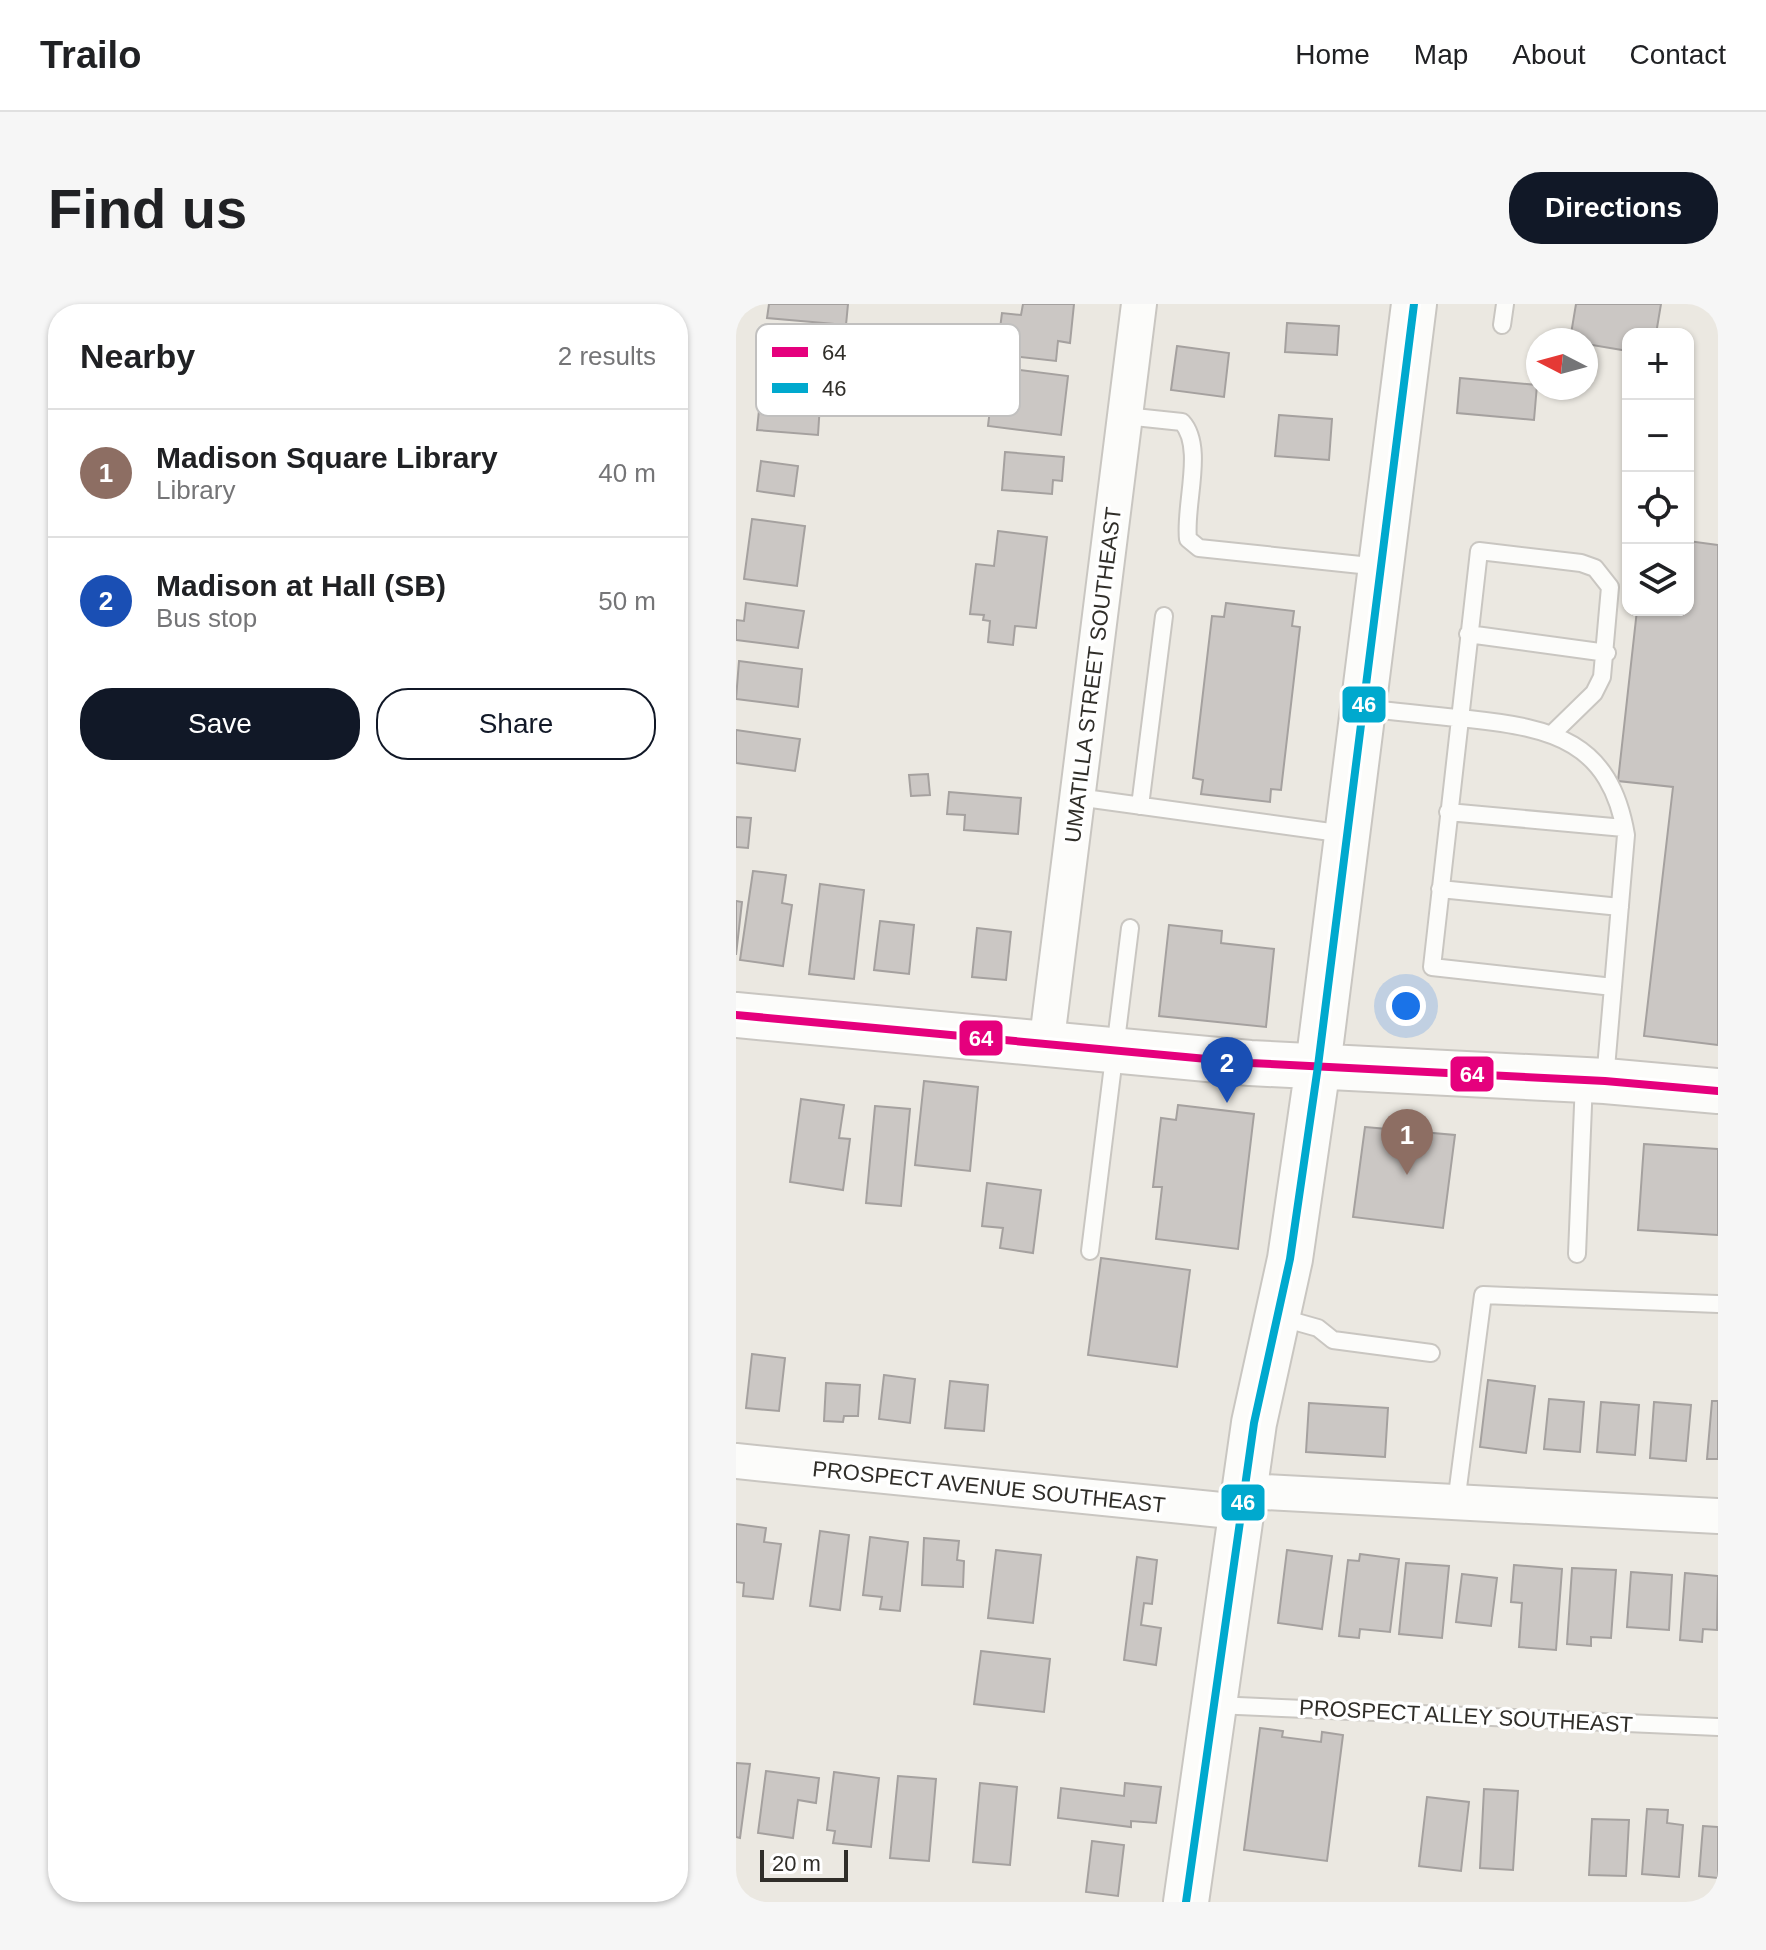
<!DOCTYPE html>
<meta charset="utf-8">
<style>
body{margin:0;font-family:Arial,sans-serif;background:#f6f6f6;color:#202124}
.controls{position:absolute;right:24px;top:24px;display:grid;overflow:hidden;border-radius:16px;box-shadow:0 2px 6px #0004}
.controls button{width:72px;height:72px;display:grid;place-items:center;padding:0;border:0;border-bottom:2px solid #e0e0e0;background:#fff;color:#202124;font:40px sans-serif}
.compass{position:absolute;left:790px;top:24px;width:72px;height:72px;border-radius:50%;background:#fff;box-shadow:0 2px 6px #0004;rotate:276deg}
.scale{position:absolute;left:24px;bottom:20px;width:88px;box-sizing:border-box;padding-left:8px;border:4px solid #302e29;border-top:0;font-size:22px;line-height:28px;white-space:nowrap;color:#302e29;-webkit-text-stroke:6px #fff;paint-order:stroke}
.you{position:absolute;left:670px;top:702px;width:28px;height:28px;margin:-20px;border:6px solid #fff;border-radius:50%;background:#1a73e8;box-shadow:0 0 0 12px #1a73e833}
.badge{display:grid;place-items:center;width:52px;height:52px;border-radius:50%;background:#111827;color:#fff;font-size:26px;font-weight:700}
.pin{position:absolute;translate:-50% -66px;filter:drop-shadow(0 2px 4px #0008)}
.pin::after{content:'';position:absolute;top:42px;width:28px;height:24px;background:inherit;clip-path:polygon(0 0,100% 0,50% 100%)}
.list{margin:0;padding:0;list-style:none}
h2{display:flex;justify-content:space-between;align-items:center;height:104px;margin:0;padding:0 32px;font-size:34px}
h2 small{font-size:26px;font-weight:400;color:#757577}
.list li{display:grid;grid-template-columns:52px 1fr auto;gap:24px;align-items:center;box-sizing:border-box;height:128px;padding:0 32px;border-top:2px solid #e0e0e0}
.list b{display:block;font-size:30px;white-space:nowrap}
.list p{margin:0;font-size:26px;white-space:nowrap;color:#757577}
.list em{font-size:26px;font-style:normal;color:#757577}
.actions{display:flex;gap:16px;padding:24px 32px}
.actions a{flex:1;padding:18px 0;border:2px solid #111827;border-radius:32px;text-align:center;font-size:28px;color:#111827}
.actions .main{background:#111827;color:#fff}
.icon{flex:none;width:44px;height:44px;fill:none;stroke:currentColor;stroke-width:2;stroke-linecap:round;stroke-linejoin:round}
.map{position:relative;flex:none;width:982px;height:1598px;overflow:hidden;border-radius:32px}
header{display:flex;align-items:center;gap:48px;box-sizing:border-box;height:112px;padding:0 40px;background:#fff;border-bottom:2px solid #e0e0e0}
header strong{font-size:38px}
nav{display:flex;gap:44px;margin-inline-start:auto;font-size:28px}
.intro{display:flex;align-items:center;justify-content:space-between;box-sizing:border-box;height:192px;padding:0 48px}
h1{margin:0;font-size:56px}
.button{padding:20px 36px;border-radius:32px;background:#111827;color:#fff;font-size:28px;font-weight:700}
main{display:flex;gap:48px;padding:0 48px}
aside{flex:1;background:#fff;border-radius:32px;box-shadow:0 2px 6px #0004}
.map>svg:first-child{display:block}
</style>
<header>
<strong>Trailo</strong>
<nav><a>Home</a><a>Map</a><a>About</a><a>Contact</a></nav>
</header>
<div class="intro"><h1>Find us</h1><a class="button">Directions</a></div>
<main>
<aside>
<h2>Nearby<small>2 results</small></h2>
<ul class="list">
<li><span class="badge" style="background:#8d6e63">1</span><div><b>Madison Square Library</b><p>Library</p></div><em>40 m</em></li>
<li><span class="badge" style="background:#1a4fb4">2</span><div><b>Madison at Hall (SB)</b><p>Bus stop</p></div><em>50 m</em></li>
</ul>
<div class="actions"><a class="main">Save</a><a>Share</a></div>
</aside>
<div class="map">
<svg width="982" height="1598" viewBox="0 0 982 1598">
<rect width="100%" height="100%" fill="#ebe8e1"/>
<path fill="#cbc7c4" stroke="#a5a19f" stroke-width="2" d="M 33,0 L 112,0 L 110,21 L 31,14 Z
M 287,0 L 338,0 L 334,39 L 322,37 L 320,57 L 267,51 L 269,33 L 263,32 L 266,9 L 285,11 Z
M 840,0 L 925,0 L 920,30 L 892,30 L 892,47 L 850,40 L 850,36 L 834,36 Z
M 551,19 L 603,22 L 601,51 L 549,48 Z
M 441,42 L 493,49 L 488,93 L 435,86 Z
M 259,63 L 332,72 L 325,131 L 252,122 Z
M 724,74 L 801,81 L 798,116 L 721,109 Z
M 24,96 L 84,100 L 82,131 L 21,126 Z
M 543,111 L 596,115 L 593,156 L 539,152 Z
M 269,148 L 328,153 L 326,177 L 317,176 L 316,190 L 266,186 Z
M 25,157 L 62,162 L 58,192 L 21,187 Z
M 16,215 L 69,222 L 61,282 L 8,275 Z
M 262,227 L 311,233 L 300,324 L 279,322 L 277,341 L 252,338 L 254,317 L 247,316 L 248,311 L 234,310 L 240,260 L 258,262 Z
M 952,237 L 982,241 L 982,741 L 908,732 L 937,483 L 882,477 L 901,306 L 952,306 Z
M 10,299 L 68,307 L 62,344 L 0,336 L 0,316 L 8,317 Z
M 490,299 L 558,307 L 556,322 L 564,323 L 545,486 L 535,485 L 534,498 L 465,490 L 467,476 L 457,474 L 476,312 L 488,313 Z
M 3,357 L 66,365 L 62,403 L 0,395 Z
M 0,426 L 64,435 L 59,467 L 0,459 Z
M 192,470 L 194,491 L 175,492 L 173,471 Z
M 213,488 L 285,494 L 282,530 L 228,526 L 229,511 L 211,510 Z
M 0,513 L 15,514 L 12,544 L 0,543 Z
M 17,567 L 50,571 L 46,599 L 56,601 L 47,662 L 4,656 Z
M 84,580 L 128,586 L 118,675 L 73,670 Z
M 0,597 L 6,598 L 0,651 Z
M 144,617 L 178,621 L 173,670 L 138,666 Z
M 433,621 L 486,627 L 485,639 L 538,645 L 530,723 L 423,712 Z
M 241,624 L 275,628 L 270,676 L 236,673 Z
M 188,777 L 242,783 L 234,867 L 179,861 Z
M 65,795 L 108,801 L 103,834 L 114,835 L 107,886 L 54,878 Z
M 442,801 L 518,810 L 502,945 L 420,935 L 426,883 L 417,883 L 425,814 L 440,816 Z
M 139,802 L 174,805 L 165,902 L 130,899 Z
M 629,823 L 719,831 L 707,924 L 617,913 Z
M 908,840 L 982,845 L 982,931 L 902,926 Z
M 251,879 L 305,886 L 297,949 L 264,944 L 267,924 L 246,922 Z
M 365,954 L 454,966 L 441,1063 L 352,1051 Z
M 16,1050 L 49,1054 L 43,1107 L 10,1104 Z
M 148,1071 L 179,1075 L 174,1119 L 143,1115 Z
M 752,1076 L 799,1082 L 790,1149 L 744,1143 Z
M 214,1077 L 252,1081 L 248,1127 L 209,1124 Z
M 90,1079 L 124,1081 L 122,1112 L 108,1112 L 107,1118 L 88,1117 Z
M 813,1095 L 848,1098 L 844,1148 L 808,1145 Z
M 976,1097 L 982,1097 L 982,1155 L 971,1155 Z
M 865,1098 L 903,1101 L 899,1151 L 861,1148 Z
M 918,1098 L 955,1101 L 950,1157 L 914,1154 Z
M 573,1099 L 652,1104 L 649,1153 L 570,1148 Z
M 0,1220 L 30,1224 L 28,1238 L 45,1240 L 37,1295 L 7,1292 L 8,1279 L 0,1278 Z
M 84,1227 L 113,1231 L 104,1306 L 74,1302 Z
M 134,1233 L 172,1238 L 164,1307 L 144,1305 L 146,1293 L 127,1291 Z
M 188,1234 L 223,1237 L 221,1256 L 228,1257 L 227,1283 L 186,1281 Z
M 260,1246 L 305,1251 L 297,1319 L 252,1314 Z
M 551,1246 L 596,1252 L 586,1325 L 542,1319 Z
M 624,1250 L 663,1255 L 654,1328 L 624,1325 L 623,1334 L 603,1332 L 612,1256 L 623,1257 Z
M 401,1253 L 421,1256 L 416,1300 L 408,1299 L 405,1321 L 425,1324 L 420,1361 L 388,1356 Z
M 670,1259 L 713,1262 L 706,1334 L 663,1330 Z
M 778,1261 L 826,1265 L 820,1346 L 783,1343 L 786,1299 L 775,1298 Z
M 836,1264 L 880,1266 L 875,1334 L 855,1333 L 855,1342 L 831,1340 Z
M 895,1268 L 936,1271 L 933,1326 L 891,1323 Z
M 949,1269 L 982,1272 L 981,1326 L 967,1325 L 966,1338 L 944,1336 Z
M 726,1270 L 761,1274 L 755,1322 L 720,1318 Z
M 245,1347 L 314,1355 L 308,1408 L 238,1400 Z
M 524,1424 L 547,1427 L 546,1433 L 585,1438 L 586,1428 L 607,1431 L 591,1557 L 508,1546 Z
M 0,1459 L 14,1460 L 4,1534 L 0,1533 Z
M 30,1467 L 83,1474 L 80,1499 L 62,1496 L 57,1534 L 22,1529 Z
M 98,1468 L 143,1474 L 135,1543 L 97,1539 L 99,1527 L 91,1526 Z
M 162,1472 L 200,1475 L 193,1557 L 154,1554 Z
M 244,1479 L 281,1483 L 274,1561 L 237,1558 Z
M 389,1479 L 425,1483 L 420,1519 L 395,1517 L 395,1523 L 322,1514 L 325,1484 L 388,1492 Z
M 748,1485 L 782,1487 L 777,1566 L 744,1564 Z
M 691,1493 L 733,1498 L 725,1567 L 683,1562 Z
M 911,1505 L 932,1506 L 931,1519 L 947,1521 L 943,1573 L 906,1570 Z
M 856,1515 L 893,1516 L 890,1572 L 853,1571 Z
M 967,1522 L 982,1523 L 982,1574 L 963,1572 Z
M 356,1537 L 388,1541 L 382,1592 L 350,1588 Z"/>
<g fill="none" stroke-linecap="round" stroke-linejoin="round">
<defs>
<path id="lane" d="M 766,21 L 769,0
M 389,112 L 446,118 C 469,143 448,201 452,235 L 463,244 L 644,263
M 732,330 L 871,349
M 628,404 C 663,408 698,412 733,415 C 817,424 874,437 890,531 L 869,776
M 817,429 L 858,389 L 866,373 L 874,283 L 859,264 L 845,259 L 743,247 L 696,663 L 877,683
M 341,493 L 609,530
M 404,502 L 428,312
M 712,508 L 888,524
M 704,585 L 884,603
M 354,947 L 394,624
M 841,950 L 848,777
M 543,1013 L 582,1024 L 597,1036 L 695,1049
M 720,1199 L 747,991 L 982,1000
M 479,1401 L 982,1423"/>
<path id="street" d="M 310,743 L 403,0
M 0,1157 L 505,1208
M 509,1187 L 982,1212"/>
<path id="secondary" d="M 0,711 L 514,759 L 869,777 L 982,787
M 450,1598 L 518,1119 L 554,955 L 582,762 L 678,0"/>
</defs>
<use href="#lane" stroke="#c9c6c1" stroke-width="20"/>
<use href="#street" stroke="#c9c6c1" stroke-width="38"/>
<use href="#secondary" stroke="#c9c6c1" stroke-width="48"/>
<use href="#lane" stroke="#fcfcfa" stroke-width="16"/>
<use href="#street" stroke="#fcfcfa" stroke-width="34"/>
<use href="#secondary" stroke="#fcfcfa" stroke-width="44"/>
<defs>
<path id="bus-1" d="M 0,711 L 514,759 L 869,777 L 982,787"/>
<path id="bus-2" d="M 450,1598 L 518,1119 L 554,955 L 582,762 L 678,0"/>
</defs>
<use href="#bus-1" stroke="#fff" stroke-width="14"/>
<use href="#bus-2" stroke="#fff" stroke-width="14"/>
<use href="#bus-1" stroke="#e5007d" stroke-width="8"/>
<use href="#bus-2" stroke="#00a9ce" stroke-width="8"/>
</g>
<g text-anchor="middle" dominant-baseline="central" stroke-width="7" stroke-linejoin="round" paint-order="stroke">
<g font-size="22" fill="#302e29" stroke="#fff">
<text transform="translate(357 371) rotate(-83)">UMATILLA STREET SOUTHEAST</text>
<text transform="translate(253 1183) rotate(6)">PROSPECT AVENUE SOUTHEAST</text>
<text transform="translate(730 1412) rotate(3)">PROSPECT ALLEY SOUTHEAST</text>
</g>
</g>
<rect x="20" y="20" width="264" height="92" rx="12" fill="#fff" stroke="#c1c0bf" stroke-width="2"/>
<rect x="36" y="43" width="36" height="10" fill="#e5007d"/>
<rect x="36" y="79" width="36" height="10" fill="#00a9ce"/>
<g font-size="22" fill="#302e29">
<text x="86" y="56">64</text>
<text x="86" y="92">46</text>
</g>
<g stroke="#fff" stroke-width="3">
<rect x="605" y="381" width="46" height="39" rx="8" fill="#00a9ce"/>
<rect x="222" y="715" width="46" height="38" rx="8" fill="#e5007d"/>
<rect x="713" y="751" width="46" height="38" rx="8" fill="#e5007d"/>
<rect x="484" y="1179" width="46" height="39" rx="8" fill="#00a9ce"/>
</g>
<g font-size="22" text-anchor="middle" font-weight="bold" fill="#fff">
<text x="628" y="408">46</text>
<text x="245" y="742">64</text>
<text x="736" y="778">64</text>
<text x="507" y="1206">46</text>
</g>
</svg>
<div class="controls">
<button>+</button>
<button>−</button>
<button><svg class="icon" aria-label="locate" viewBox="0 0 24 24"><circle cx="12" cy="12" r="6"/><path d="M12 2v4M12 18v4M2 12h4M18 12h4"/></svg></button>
<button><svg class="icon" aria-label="layers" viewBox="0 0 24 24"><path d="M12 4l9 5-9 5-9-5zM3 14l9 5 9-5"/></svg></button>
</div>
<svg class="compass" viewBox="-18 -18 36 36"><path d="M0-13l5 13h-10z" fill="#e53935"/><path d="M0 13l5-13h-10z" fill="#757577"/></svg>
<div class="scale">20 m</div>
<div class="you"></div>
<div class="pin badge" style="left:671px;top:871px;background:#8d6e63">1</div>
<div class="pin badge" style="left:491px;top:799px;background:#1a4fb4">2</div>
</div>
</main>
